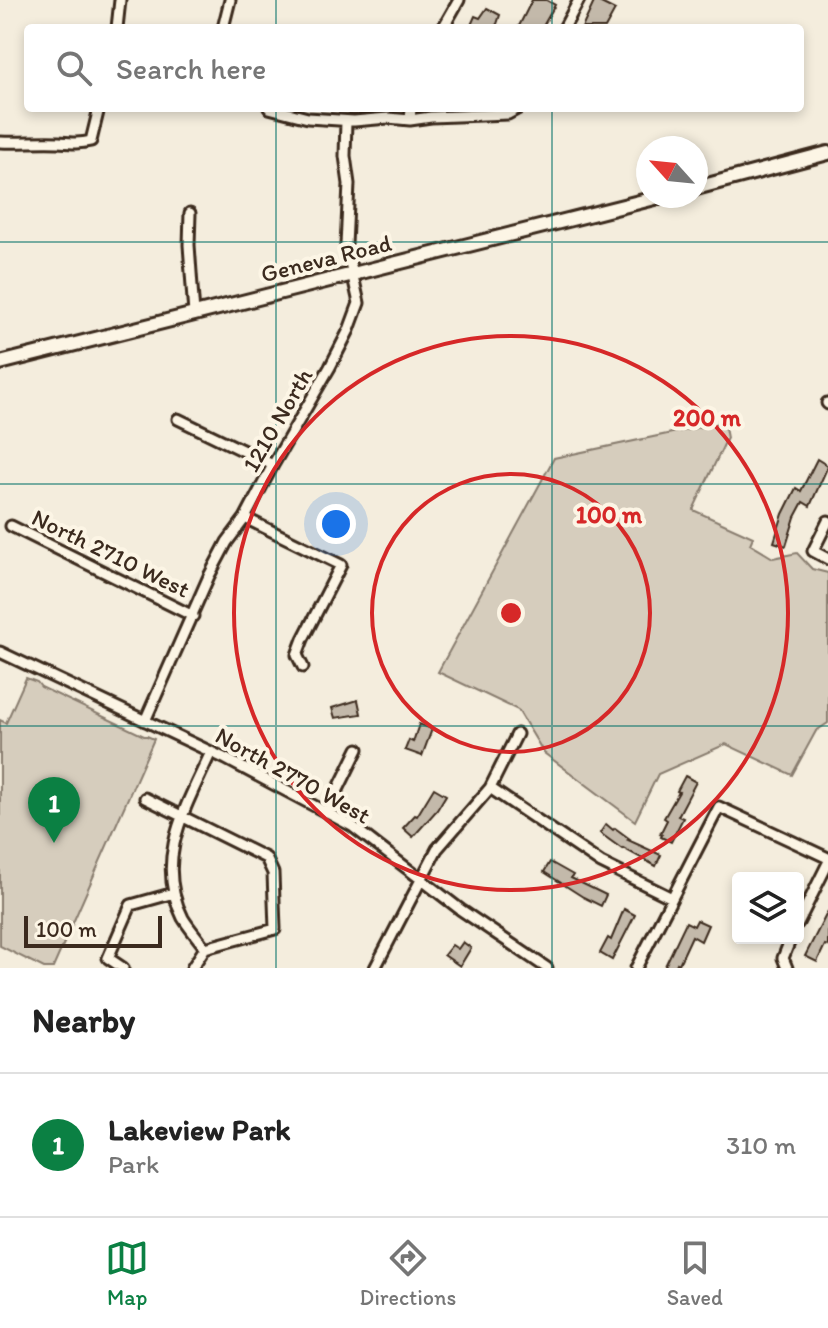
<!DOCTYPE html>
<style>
body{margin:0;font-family:Itim,sans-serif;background:#f2f2f2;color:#222}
.controls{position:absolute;right:24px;bottom:24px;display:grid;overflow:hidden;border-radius:8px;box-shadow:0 4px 12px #0003}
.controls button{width:72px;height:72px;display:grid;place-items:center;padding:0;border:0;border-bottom:2px solid #e0e0e0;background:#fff;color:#222;font:40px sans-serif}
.compass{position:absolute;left:636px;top:136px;width:72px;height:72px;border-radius:50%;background:#fff;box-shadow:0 4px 12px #0003;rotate:297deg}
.scale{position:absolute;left:24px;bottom:20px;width:138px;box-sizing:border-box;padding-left:8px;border:4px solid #3b2a1e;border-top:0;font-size:22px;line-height:28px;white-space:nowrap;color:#3b2a1e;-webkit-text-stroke:6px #fcf5e5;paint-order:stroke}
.you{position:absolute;left:336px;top:524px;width:28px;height:28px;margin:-20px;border:6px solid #fff;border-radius:50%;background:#1a73e8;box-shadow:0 0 0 12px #1a73e833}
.badge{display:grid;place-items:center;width:52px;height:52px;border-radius:50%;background:#0b8043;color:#fff;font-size:26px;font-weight:700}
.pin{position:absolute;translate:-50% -66px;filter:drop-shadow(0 2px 4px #0008)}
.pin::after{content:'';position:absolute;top:42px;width:28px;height:24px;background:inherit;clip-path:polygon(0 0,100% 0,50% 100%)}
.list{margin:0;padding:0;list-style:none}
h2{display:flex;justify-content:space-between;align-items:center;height:104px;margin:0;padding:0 32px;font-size:34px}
h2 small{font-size:26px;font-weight:400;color:#767676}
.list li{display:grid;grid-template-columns:52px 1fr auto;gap:24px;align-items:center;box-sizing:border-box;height:144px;padding:0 32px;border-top:2px solid #e0e0e0}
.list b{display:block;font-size:30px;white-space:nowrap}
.list p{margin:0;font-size:26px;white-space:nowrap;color:#767676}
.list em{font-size:26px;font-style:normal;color:#767676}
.icon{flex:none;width:44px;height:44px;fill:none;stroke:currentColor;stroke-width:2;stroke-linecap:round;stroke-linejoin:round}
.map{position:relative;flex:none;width:828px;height:968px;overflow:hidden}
.search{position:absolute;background:#fff;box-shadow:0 4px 12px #0003;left:24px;right:24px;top:24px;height:88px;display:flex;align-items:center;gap:20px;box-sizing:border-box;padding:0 28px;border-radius:8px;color:#767676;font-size:30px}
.sheet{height:248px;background:#fff}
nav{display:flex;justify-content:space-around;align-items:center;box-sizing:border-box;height:112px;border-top:2px solid #e0e0e0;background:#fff;font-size:22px;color:#767676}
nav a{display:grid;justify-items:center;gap:4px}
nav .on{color:#0b8043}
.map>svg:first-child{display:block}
</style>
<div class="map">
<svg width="828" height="968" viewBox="0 0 828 968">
<rect width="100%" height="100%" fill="#f4eddd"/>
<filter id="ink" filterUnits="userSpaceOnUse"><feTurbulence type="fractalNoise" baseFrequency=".0125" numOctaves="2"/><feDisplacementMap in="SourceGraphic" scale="16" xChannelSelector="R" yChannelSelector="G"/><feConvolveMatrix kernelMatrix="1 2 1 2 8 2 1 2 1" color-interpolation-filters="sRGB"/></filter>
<g filter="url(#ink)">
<path fill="#d6cdbd" stroke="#887c6e" stroke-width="2" d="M 724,422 L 727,438 L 693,510 L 753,537 L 750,544 L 773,558 L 797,553 L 812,569 L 828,573 L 828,723 L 816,731 L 792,775 L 726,744 L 658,774 L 635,821 L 544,753 L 518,710 L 438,672 L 554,458 Z
M 26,678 L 37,682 L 41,687 L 144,736 L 147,736 L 154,739 L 53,968 L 44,968 L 0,946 L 0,720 L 6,723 Z"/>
<path fill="#c3b9aa" stroke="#3b2a1e" stroke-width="2" d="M 532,0 L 546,0 L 555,5 L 542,28 L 518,28 Z
M 595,0 L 615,10 L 605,28 L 582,28 Z
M 487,8 L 500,15 L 497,24 L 493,28 L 476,28 L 471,25 L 475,16 L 480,18 Z
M 817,459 L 828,466 L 810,506 L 803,502 L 795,517 L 786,546 L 774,542 L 783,514 L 796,488 L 801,491 Z
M 358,700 L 361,714 L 335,718 L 332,708 Z
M 419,724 L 432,729 L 422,756 L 405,750 L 409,740 L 413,742 Z
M 685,776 L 696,782 L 678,816 L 683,818 L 671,842 L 661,837 L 662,835 L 660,834 L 667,820 L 664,818 L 679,792 L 677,791 Z
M 434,788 L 446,795 L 437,810 L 413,837 L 403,828 L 415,815 L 417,816 Z
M 606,824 L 613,830 L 615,828 L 630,839 L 628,840 L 661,855 L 656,866 L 623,848 L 622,849 L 600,833 Z
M 550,862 L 573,875 L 571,878 L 606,895 L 601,906 L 583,897 L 544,872 Z
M 624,909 L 635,915 L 612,960 L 600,953 L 608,938 L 611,940 Z
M 828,911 L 828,946 L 825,945 L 817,962 L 805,956 Z
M 697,920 L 708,925 L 701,941 L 692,936 L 679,964 L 677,963 L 675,968 L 664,968 L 686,922 L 694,926 Z
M 463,942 L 471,948 L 460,966 L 444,955 L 452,945 L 458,949 Z"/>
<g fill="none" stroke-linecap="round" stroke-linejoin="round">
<defs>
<path id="street" d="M 117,28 L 120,0
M 223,28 L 230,0
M 443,28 L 459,0
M 564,28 L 579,0
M 269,108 L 308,118 L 354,121 L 388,118 L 410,120 L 431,117 L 508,114 L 519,108
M 410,120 L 411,108
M 0,142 C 20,143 39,141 59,142 C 71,143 79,144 91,141 L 99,108
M 190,213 L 189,245 L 194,314
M 827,403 L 828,404
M 178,419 L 273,465
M 245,518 L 341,565 L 303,639 L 297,655 L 303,667
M 828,521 L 813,551 L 828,559
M 11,526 L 193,616
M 0,652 L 226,759 L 352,826 L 461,910 L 547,968
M 145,721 L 209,576 L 227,542 L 245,518 L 273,465 L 330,367 L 349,330 L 359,303 L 346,245 L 349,184 L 345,156 L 346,121
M 490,788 L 601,863 L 672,898
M 145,798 L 266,858 L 273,873 L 275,929 L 205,948 L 192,968
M 327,812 L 358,749
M 798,923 L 828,863
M 205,948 C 198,938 189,928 183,918 C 153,859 187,805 211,752
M 123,968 L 108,958 L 131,905 L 174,893
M 375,968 L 437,849 L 490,788 L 517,734
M 636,968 L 719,807 L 828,858
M 787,968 L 783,958 L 791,938"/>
<path id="secondary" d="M 696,188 L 828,153
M 0,363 L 663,196"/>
</defs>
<use href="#street" stroke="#3b2a1e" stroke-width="15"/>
<use href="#secondary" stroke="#3b2a1e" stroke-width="18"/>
<use href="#street" stroke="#fcf5e5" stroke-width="9"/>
<use href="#secondary" stroke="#fcf5e5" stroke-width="12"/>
</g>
</g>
<path fill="none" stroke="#0f766e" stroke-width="2" stroke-opacity="0.55" d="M 276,0 L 276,28M 552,0 L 552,28M 276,108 L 276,968M 552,108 L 552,968M 0,242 L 828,242M 0,484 L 828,484M 0,726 L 828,726"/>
<g fill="none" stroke="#d62828" stroke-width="4">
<circle cx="511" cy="613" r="139"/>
<circle cx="511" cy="613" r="277"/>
</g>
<g text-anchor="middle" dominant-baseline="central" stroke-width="8" stroke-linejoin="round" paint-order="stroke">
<g font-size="24" fill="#3b2a1e" stroke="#fcf5e5">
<text transform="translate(326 258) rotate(-14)">Geneva Road</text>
<text transform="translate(277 420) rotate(-60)">1210 North</text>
<text transform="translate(111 553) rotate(26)">North 2710 West</text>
<text transform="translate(293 775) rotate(29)">North 2770 West</text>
</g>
</g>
<circle cx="511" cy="613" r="12" fill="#d62828" stroke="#fcf5e5" stroke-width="4"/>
<g font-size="24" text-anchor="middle" font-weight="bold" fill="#d62828" stroke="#fcf5e5" stroke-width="8" stroke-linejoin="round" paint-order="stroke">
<text x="707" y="426">200 m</text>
<text x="609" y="523">100 m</text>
</g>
</svg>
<div class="controls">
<button><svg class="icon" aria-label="layers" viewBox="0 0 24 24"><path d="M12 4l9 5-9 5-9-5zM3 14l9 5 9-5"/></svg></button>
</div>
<svg class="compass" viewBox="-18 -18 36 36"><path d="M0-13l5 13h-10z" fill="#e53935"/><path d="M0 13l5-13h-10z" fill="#767676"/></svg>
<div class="scale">100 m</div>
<div class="you"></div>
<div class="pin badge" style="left:54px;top:843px">1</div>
<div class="search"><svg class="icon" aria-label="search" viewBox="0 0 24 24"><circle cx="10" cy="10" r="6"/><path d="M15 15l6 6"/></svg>Search here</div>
</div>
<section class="sheet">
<h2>Nearby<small></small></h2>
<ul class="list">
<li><span class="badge">1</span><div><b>Lakeview Park</b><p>Park</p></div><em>310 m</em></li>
</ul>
</section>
<nav>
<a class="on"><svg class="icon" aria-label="map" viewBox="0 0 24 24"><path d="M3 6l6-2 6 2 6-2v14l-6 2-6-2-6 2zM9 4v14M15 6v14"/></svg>Map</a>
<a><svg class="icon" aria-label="directions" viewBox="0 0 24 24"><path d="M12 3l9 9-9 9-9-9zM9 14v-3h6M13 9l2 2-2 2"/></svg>Directions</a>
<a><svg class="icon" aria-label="saved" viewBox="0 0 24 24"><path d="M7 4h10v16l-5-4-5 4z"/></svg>Saved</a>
</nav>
